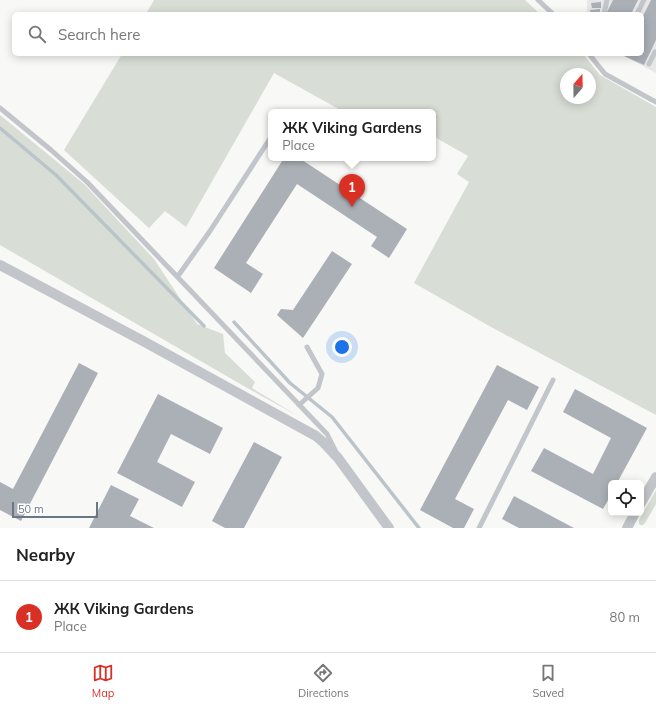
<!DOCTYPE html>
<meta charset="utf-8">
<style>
body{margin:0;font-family:Mulish,sans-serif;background:#f6f6f6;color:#222}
.controls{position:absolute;right:12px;bottom:12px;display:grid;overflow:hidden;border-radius:6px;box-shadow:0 2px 10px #0003}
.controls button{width:36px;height:36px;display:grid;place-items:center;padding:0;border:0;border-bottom:1px solid #e0e0e0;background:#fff;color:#222;font:20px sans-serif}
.compass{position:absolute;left:560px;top:68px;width:36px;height:36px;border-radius:50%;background:#fff;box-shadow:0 2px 10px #0003;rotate:20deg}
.scale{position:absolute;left:12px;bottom:10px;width:86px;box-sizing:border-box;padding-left:4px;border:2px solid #6a7784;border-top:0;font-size:11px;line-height:14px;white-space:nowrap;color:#6a7784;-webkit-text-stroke:3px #fff;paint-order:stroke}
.you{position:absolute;left:342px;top:347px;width:14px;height:14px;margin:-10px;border:3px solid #fff;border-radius:50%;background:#1a73e8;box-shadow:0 0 0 6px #1a73e833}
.badge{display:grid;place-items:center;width:26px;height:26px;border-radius:50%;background:#d93025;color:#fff;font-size:13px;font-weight:700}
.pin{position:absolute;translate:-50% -33px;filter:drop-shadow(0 1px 2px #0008)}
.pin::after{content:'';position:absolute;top:21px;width:14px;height:12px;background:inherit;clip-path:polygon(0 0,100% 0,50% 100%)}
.popup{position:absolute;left:268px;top:109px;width:168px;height:52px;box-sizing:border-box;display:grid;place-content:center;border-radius:6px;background:#fff;filter:drop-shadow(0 1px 3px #0005);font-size:13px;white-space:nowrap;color:#767676}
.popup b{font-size:15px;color:#222}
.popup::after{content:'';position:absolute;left:50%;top:100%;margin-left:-8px;border:8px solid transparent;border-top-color:#fff}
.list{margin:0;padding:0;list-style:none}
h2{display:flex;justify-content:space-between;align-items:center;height:52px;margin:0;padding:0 16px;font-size:17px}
h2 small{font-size:13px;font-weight:400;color:#767676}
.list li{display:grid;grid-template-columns:26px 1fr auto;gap:12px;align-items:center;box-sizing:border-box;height:72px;padding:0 16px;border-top:1px solid #e0e0e0}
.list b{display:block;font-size:15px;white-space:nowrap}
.list p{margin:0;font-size:13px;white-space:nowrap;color:#767676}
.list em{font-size:13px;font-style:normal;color:#767676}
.icon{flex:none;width:22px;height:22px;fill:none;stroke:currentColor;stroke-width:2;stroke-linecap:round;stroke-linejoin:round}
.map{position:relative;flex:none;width:656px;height:528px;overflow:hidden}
.search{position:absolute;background:#fff;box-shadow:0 2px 10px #0003;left:12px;right:12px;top:12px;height:44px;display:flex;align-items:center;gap:10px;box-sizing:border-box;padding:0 14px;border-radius:6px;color:#767676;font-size:15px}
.sheet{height:124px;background:#fff}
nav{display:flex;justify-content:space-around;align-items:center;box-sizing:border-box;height:56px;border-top:1px solid #e0e0e0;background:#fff;font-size:11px;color:#767676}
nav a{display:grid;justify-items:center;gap:2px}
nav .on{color:#d93025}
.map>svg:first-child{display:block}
</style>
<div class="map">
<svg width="656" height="528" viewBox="0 0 656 528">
<rect width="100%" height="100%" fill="#f8f8f6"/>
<path fill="#e6e7e6" d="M 587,0 L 656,0 L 656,73 L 620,54 L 642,54 L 642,14 L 586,14 L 587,11 Z"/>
<path fill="#d8ddd5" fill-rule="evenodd" d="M 154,0 L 525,0 L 540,14 L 146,14 Z
M 122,54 L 583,54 L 600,75 L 656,107 L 656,415 L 491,327 L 414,283 L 469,182 L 457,174 L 468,156 L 433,136 L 433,112 L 344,112 L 274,73 L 186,227 L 165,211 L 149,228 L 64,150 ZM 566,74 L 590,74 L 590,98 L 566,98 Z
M 0,115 L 84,184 L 154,259 L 197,324 L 223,334 L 225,353 L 255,382 L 252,388 L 298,416 L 249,389 L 0,245 Z
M 656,490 L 656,504 L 645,523 L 643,525 L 640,525 L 639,523 L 639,520 Z"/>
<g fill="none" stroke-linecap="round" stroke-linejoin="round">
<path stroke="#bbc4c9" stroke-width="3.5" d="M 0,128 L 56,175 L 204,326
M 234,322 L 290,383 L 332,417 L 419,528"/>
</g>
<path fill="#aab0b6" d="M 613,0 L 638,0 L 631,14 L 606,14 Z
M 651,0 L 656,0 L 656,40 L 644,65 L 624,56 L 625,54 L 642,54 L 642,18 Z
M 601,2 L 601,8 L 592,8 L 591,3 Z
M 600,9 L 600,14 L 591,14 L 590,10 Z
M 284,158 L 299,158 L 407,229 L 389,258 L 371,246 L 377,237 L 297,184 L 246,263 L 263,274 L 251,293 L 214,268 Z
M 332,251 L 352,264 L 303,338 L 277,315 L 281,309 L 293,310 Z
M 79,363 L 98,373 L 21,521 L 0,510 L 0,482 L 13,489 Z
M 497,365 L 539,387 L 527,410 L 508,400 L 455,499 L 474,509 L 464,528 L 453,528 L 420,510 Z
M 575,389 L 647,428 L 617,483 L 611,483 L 611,495 L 603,509 L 531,471 L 544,448 L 593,474 L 611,438 L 563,412 Z
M 158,394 L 223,428 L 210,454 L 171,434 L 157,462 L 195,482 L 182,507 L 117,473 Z
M 254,442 L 282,457 L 244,528 L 225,528 L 212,521 Z
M 111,485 L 139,499 L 130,516 L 154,528 L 89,528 Z
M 514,496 L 557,519 L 574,528 L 519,528 L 502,519 Z"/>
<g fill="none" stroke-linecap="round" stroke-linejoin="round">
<path stroke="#c2c5c9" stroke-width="5" d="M 538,0 L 553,14
M 604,14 L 607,0
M 637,14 L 644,0
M 589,54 L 605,74 L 656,102
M 649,64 L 655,52 L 656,52
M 0,108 L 51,150 L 87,182 L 327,434 L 335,450
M 178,276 L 210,231 L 271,137
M 299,405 L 318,388 L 322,374 L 307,347
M 479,528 L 553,380"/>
<path stroke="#c2c5c9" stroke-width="10" d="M 0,265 L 143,341 L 316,436 L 324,443 L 338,458 L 389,528
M 641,503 L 656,477
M 627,528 L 635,513"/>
</g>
</svg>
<div class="controls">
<button><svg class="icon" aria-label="locate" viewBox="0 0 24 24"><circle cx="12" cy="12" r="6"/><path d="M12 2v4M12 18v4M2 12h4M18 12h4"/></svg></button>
</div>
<svg class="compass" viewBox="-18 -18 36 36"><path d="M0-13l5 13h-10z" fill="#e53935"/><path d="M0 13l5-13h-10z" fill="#767676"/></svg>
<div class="scale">50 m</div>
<div class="you"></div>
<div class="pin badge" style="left:352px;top:207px">1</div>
<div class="popup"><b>ЖК Viking Gardens</b>Place</div>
<div class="search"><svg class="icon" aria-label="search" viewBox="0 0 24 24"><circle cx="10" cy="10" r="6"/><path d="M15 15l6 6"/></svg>Search here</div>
</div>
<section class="sheet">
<h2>Nearby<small></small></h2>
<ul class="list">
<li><span class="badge">1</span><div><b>ЖК Viking Gardens</b><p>Place</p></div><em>80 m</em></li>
</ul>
</section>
<nav>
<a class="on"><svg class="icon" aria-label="map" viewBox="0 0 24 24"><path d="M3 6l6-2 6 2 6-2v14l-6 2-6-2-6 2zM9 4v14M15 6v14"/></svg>Map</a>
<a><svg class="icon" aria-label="directions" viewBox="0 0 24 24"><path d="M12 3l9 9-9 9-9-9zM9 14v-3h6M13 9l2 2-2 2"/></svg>Directions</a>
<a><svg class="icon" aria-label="saved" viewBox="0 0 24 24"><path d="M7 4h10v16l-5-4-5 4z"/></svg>Saved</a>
</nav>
